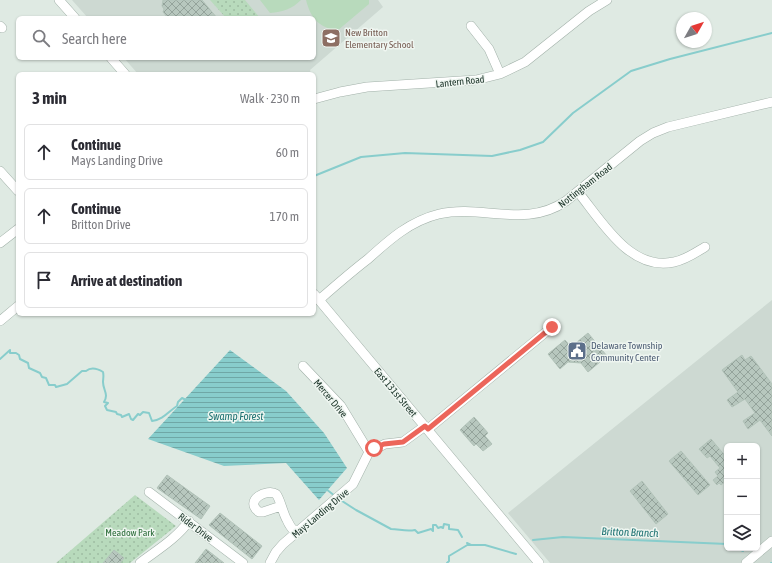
<!DOCTYPE html>
<meta charset="utf-8">
<style>
body{margin:0;font-family:"Asap Condensed",sans-serif;background:#f2f2f3;color:#2b2b33}
.controls{position:absolute;right:12px;bottom:12px;display:grid;overflow:hidden;border-radius:6px;box-shadow:0 1px 3px #0004}
.controls button{width:36px;height:36px;display:grid;place-items:center;padding:0;border:0;border-bottom:1px solid #e1e1e2;background:#fff;color:#2b2b33;font:20px sans-serif}
.compass{position:absolute;left:676px;top:12px;width:36px;height:36px;border-radius:50%;background:#fff;box-shadow:0 1px 3px #0004;rotate:51deg}
.stop{position:absolute;width:12px;height:12px;margin:-9px;border:3px solid #ec655a;border-radius:50%;background:#fff}
.stop.end{background:#ec655a;border-color:#fff;box-shadow:0 1px 4px #0008}
.list{margin:0;padding:0;list-style:none}
h2{display:flex;justify-content:space-between;align-items:center;height:52px;margin:0;padding:0 16px;font-size:17px}
h2 small{font-size:13px;font-weight:400;color:#7c7c81}
.list li{display:grid;grid-template-columns:26px 1fr auto;gap:12px;align-items:center;box-sizing:border-box;height:56px;margin:0 8px 8px;padding:0 8px;border:1px solid #e1e1e2;border-radius:6px}
.list b{display:block;font-size:15px;white-space:nowrap}
.list p{margin:0;font-size:13px;white-space:nowrap;color:#7c7c81}
.list em{font-size:13px;font-style:normal;color:#7c7c81}
.icon{flex:none;width:22px;height:22px;fill:none;stroke:currentColor;stroke-width:2;stroke-linecap:round;stroke-linejoin:round}
.map{position:relative;flex:none;width:772px;height:563px;overflow:hidden}
.search{position:absolute;background:#fff;box-shadow:0 1px 3px #0004;left:16px;top:16px;width:300px;height:44px;display:flex;align-items:center;gap:10px;box-sizing:border-box;padding:0 14px;border-radius:6px;color:#7c7c81;font-size:15px}
.panel{position:absolute;background:#fff;box-shadow:0 1px 3px #0004;left:16px;top:72px;width:300px;height:244px;border-radius:6px}
.map>svg:first-child{display:block}
.built{fill:#cdd9d2;fill-rule:evenodd}
.grass{fill:url(#grass-dots)}
.garden{fill:#b8dabc}
.water{fill:url(#water-rules)}
.lines{fill:none;stroke-linecap:round;stroke-linejoin:round}
.stream{stroke:#88cdcc;stroke-width:2}
.building{fill:url(#building-cross-hatch);stroke:#b2c3b9}
.minor-casing{stroke:#a2b1a9;stroke-width:10}
.minor{stroke:#fff;stroke-width:9}
.route{stroke:#ec655a;stroke-width:5}
.labels{text-anchor:middle;stroke-width:3;stroke-linejoin:round;paint-order:stroke}
.education-label{font-size:10px;fill:#785e54;stroke:#eff6f1;text-anchor:start}
.street-label{font-size:10px;fill:#21392e;stroke:#eff6f1}
.service-label{font-size:10px;fill:#4e5e75;stroke:#eff6f1;text-anchor:start}
.park-label{font-size:10px;fill:#2d6e3b;stroke:#eff6f1}
.water-label{font-size:11px;font-style:italic;fill:#1e7272;stroke:#eff6f1}
</style>
<div class="map">
<svg width="772" height="563" viewBox="0 0 772 563">
<defs>
<pattern id="grass-dots" width="8" height="8" patternUnits="userSpaceOnUse"><rect width="8" height="8" fill="#b8dabc"/><path d="M2 2h.1M6 6h.1" fill="none" stroke="#9ebca2" stroke-width="1.8" stroke-linecap="round"/></pattern>
<pattern id="water-rules" width="6" height="5" patternUnits="userSpaceOnUse"><rect width="6" height="5" fill="#88cdcc"/><path d="M0 2.5h6" fill="none" stroke="#6fa7a6"/></pattern>
<pattern id="building-cross-hatch" width="8" height="8" patternUnits="userSpaceOnUse"><rect width="8" height="8" fill="#b7c7be"/><path d="M0 0l8 8M0 8l8-8" fill="none" stroke="#94a39b"/></pattern>
</defs>
<rect width="100%" height="100%" fill="#dfeae3"/>
<path class="built" d="M72,0H378L383,7L310,70L311,74H138L124,58H314V18H88Z
M772,300V563H550L508,513ZM727,446H757V548H727Z"/>
<path class="grass" d="M210,0H245L260,18H226Z
M135,495L176,526L130,563H56Z"/>
<path class="garden" d="M260,0H301C292,9 283,12 270,13Z
M306,0H369V4L337,31C318,26 311,19 306,0Z"/>
<path class="water" d="M230,350L286,391L324,433L347,468L319,500L286,463L224,466L148,439Z"/>
<g class="lines">
<path class="stream" d="M314,176L361,157L405,153L492,156L520,150L543,142L573,113L631,71L670,59L772,33
M0,359L10,350V353H16L19,355L20,359L28,363L29,368L40,373L42,377L46,378L49,385H55L56,387L67,384L82,371H86C91,367 98,369 103,372C104,376 103,379 103,382C103,390 109,394 104,402L108,403L105,406L107,410L116,412L117,414L121,415L122,417L129,414L131,419L133,420L138,414L140,415L143,412L149,413L152,421C163,420 169,411 177,406L178,402L182,398L186,400
M326,489L335,496
M339,499L356,510L391,529C399,529 406,532 415,530L418,533L431,529L433,531V525H436L438,528L441,527L443,528L444,524L449,525V529L458,530L462,537
M533,540L563,537L727,544
M467,543L471,545H485L516,554
M736,548L743,551
M447,563L449,561V556L469,544
M771,563H772"/>
</g>
<path class="building" d="M163,0H202L217,18H168L163,12L164,9L162,6Z
M588,333L607,356L588,372L581,363L568,362L560,369L548,354L565,340L571,347Z
M742,355L745,360L751,356L772,384V436L760,420L748,429L743,421L755,413L745,399L732,407L727,400L738,392L722,370Z
M474,417L488,433L485,436L492,444L483,451L476,444L474,446L460,430Z
M711,439L727,458V480L721,485L719,483L717,485L713,480L718,476L715,472L720,468L710,456L707,458L699,449Z
M681,451L710,485L698,495L669,461Z
M167,475L210,506L201,519L157,488Z
M642,481L668,514L656,524L630,491Z
M220,513L262,546L252,559L209,525Z
M206,549L224,563H195Z
M114,550L124,558L120,563H103Z"/>
<g class="lines">
<g class="minor-casing">
<path id="minor" d="M59,0L75,18
M0,26L2,28
M471,26L489,49L500,74
M111,58L125,74
M314,99L340,92L367,87L476,80L500,74L525,62L589,11L607,0
M0,171L18,191
M578,192C601,220 630,272 674,262C685,260 695,253 705,247
M0,243L18,229
M314,294L539,563
M319,300C335,286 351,272 368,259C389,240 410,221 439,214C483,204 525,229 566,201L640,141L653,133L668,127L772,102
M0,321L18,306
M303,366L341,406L369,452
M428,429L552,327
M149,492L243,563
M281,506L263,512H259C243,500 268,488 276,494C280,498 283,514 287,520C289,525 292,529 296,533
M140,563C157,550 176,539 189,521
M270,563L276,552L283,544L353,484L369,452L385,444L403,442L425,426
M746,563L772,541"/>
</g>
<use href="#minor" class="minor"/>
</g>
<g class="lines">
<path class="route" d="M374,448L384,444L403,442L425,426L428,429L552,327"/>
</g>
<defs>
<g id="school-square" transform="scale(1)"><rect x="-9" y="-9" width="18" height="18" rx="4" fill="#8d6e63" stroke="#eff6f1"/><path d="M0-5L7-2L0 1L-7-2ZM-4 1L0 2.5L4 1V4Q0 6-4 4Z" fill="#fff"/></g>
<g id="civic-square" transform="scale(1)"><rect x="-9" y="-9" width="18" height="18" rx="4" fill="#5c6f8a" stroke="#eff6f1"/><path d="M-.6-6.5H3V-4.5H.6V-3L4-1V1h2V6H-6V1h2V-1L-.6-3ZM-1.2 2.5V6h2.4V2.5Z" fill="#fff"/></g>
</defs>
<g fill-rule="evenodd">
<use href="#school-square" x="331" y="38"/>
<use href="#civic-square" x="577" y="351"/>
</g>
<g class="labels">
<g class="education-label">
<text x="345" y="36">New Britton<tspan x="345" dy="12">Elementary School</tspan></text>
</g>
<g class="street-label">
<text transform="translate(460 81) rotate(-6)" y="4">Lantern Road</text>
<text transform="translate(585 185) rotate(-38)" y="4">Nottingham Road</text>
<text transform="translate(396 392) rotate(50)" y="4">East 131st Street</text>
<text transform="translate(331 398) rotate(50)" y="4">Mercer Drive</text>
<text transform="translate(320 513) rotate(-40)" y="4">Mays Landing Drive</text>
<text transform="translate(196 527) rotate(37)" y="4">Rider Drive</text>
</g>
<g class="service-label">
<text x="591" y="349">Delaware Township<tspan x="591" dy="12">Community Center</tspan></text>
</g>
<g class="park-label">
<text x="130" y="536">Meadow Park</text>
</g>
<g class="water-label">
<text x="236" y="420">Swamp Forest</text>
<text transform="translate(630 532) rotate(2)" y="4">Britton Branch</text>
</g>
</g>
</svg>
<div class="controls">
<button>+</button>
<button>−</button>
<button><svg class="icon" aria-label="layers" viewBox="0 0 24 24"><path d="M12 4l9 5-9 5-9-5zM3 14l9 5 9-5"/></svg></button>
</div>
<svg class="compass" viewBox="-18 -18 36 36"><path d="M0-13l5 13h-10z" fill="#e53935"/><path d="M0 13l5-13h-10z" fill="#7c7c81"/></svg>
<div class="stop" style="left:374px;top:448px"></div>
<div class="stop end" style="left:552px;top:327px"></div>
<div class="search"><svg class="icon" aria-label="search" viewBox="0 0 24 24"><circle cx="10" cy="10" r="6"/><path d="M15 15l6 6"/></svg>Search here</div>
<section class="panel">
<h2>3 min<small>Walk · 230 m</small></h2>
<ul class="list">
<li><svg class="icon" aria-label="ahead" viewBox="0 0 24 24"><path d="M12 20V5M6 11l6-6 6 6"/></svg><div><b>Continue</b><p>Mays Landing Drive</p></div><em>60 m</em></li>
<li><svg class="icon" aria-label="ahead" viewBox="0 0 24 24"><path d="M12 20V5M6 11l6-6 6 6"/></svg><div><b>Continue</b><p>Britton Drive</p></div><em>170 m</em></li>
<li><svg class="icon" aria-label="arrive" viewBox="0 0 24 24"><path d="M6 21V4h12l-3 4 3 4H6"/></svg><div><b>Arrive at destination</b></div></li>
</ul>
</section>
</div>
